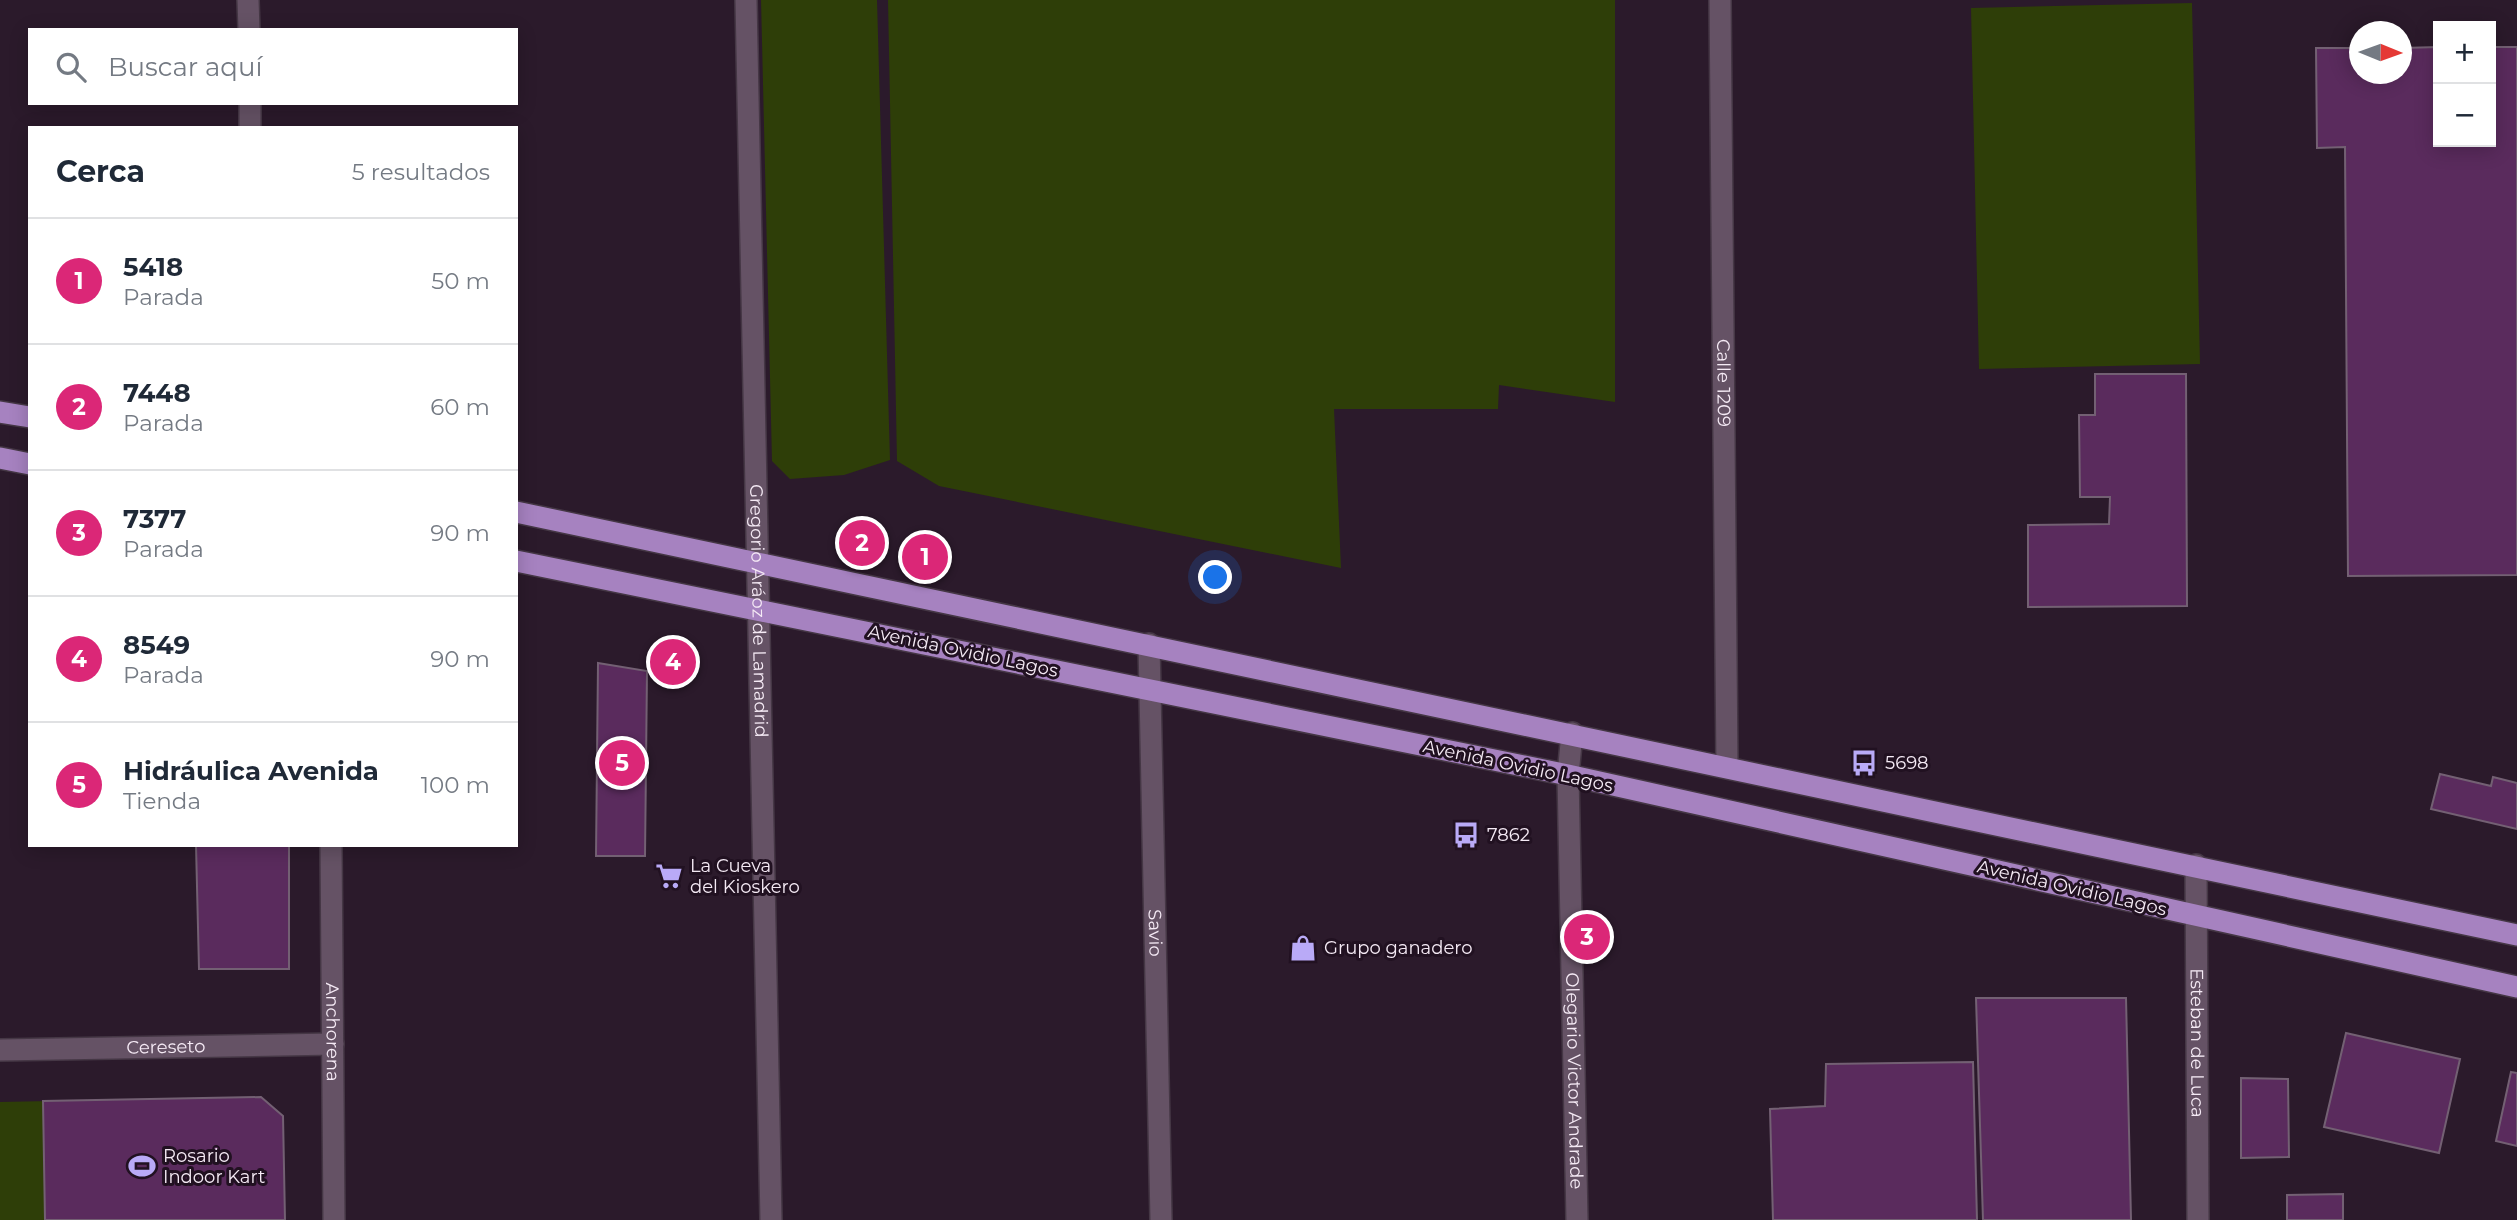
<!DOCTYPE html>
<html lang="es">
<meta charset="utf-8">
<style>
body{margin:0;font-family:Montserrat,sans-serif;background:#f2f2f3;color:#1f2937}
.controls{position:absolute;right:21px;top:21px;display:grid;overflow:hidden;border-radius:0px;box-shadow:0 4px 18px #0003}
.controls button{width:63px;height:63px;display:grid;place-items:center;padding:0;border:0;border-bottom:2px solid #e0e1e3;background:#fff;color:#1f2937;font:35px sans-serif}
.compass{position:absolute;left:2349px;top:21px;width:63px;height:63px;border-radius:50%;background:#fff;box-shadow:0 4px 18px #0003;rotate:91deg}
.you{position:absolute;left:1216px;top:578px;width:24px;height:24px;margin:-18px;border:5px solid #fff;border-radius:50%;background:#1a73e8;box-shadow:0 0 0 10px #1a73e833}
.badge{display:grid;place-items:center;width:46px;height:46px;border-radius:50%;background:#db2777;color:#fff;font-size:23px;font-weight:700}
.pin{position:absolute;translate:-50% -50%;border:4px solid #fff;box-shadow:0 2px 7px #0006}
.list{margin:0;padding:0;list-style:none}
h2{display:flex;justify-content:space-between;align-items:center;height:91px;margin:0;padding:0 28px;font-size:30px}
h2 small{font-size:23px;font-weight:400;color:#747a83}
.list li{display:grid;grid-template-columns:46px 1fr auto;gap:21px;align-items:center;box-sizing:border-box;height:126px;padding:0 28px;border-top:2px solid #e0e1e3}
.list b{display:block;font-size:26px;white-space:nowrap}
.list p{margin:0;font-size:23px;white-space:nowrap;color:#747a83}
.list em{font-size:23px;font-style:normal;color:#747a83}
.icon{flex:none;width:38px;height:38px;fill:none;stroke:currentColor;stroke-width:2;stroke-linecap:round;stroke-linejoin:round}
.map{position:relative;flex:none;width:2517px;height:1220px;overflow:hidden}
.search{position:absolute;background:#fff;box-shadow:0 4px 18px #0003;left:28px;top:28px;width:490px;height:77px;display:flex;align-items:center;gap:18px;box-sizing:border-box;padding:0 24px;border-radius:0px;color:#747a83;font-size:26px}
.panel{position:absolute;background:#fff;box-shadow:0 4px 18px #0003;left:28px;top:126px;width:490px;height:721px;border-radius:0px}
.map>svg:first-child{display:block}
.green{fill:#2e3e08}
.building{fill:#5a2b5d;stroke:#736073;stroke-width:2}
.lines{fill:none;stroke-linecap:round;stroke-linejoin:round}
.minor-casing{stroke:#453745;stroke-width:24}
.major-casing{stroke:#453745;stroke-width:24}
.minor{stroke:#655265;stroke-width:21}
.major{stroke:#a682c0;stroke-width:21}
.labels{text-anchor:middle;stroke-width:6;stroke-linejoin:round;paint-order:stroke}
.street-label{font-size:18px;fill:#f5eaf5;stroke:#211121}
.poi-label{font-size:18px;fill:#f5eaf5;stroke:#211121;text-anchor:start}
</style>
<div class="map">
<svg width="2517" height="1220" viewBox="0 0 2517 1220">
<rect width="100%" height="100%" fill="#2b1a2b"/>
<path class="green" d="M761,0H877L890,460L844,475L790,479L772,461Z
M888,0H1615V402L1499,385L1498,409H1334L1341,568L939,486L897,461Z
M2192,3L2200,364L1979,369L1971,8Z
M261,1097L283,1116L285,1220H0V1102Z"/>
<path class="building" d="M2438,47V142H2491V47H2517V575L2348,576L2345,147L2317,148L2316,48H2360V74H2402V48Z
M2095,374H2186L2187,606L2028,607V525L2109,524L2110,497H2080L2079,415H2095Z
M598,663L647,671L645,856H596Z
M2440,774L2491,786L2493,777L2517,783V829L2431,809Z
M196,845H289V969H199Z
M1976,998H2126L2131,1220H1983Z
M2346,1033L2460,1059L2439,1153L2324,1127Z
M1973,1062L1977,1220H1773L1770,1109L1825,1106L1826,1064Z
M2511,1072L2517,1073V1146L2496,1141Z
M2241,1078L2288,1079L2289,1157L2241,1158Z
M261,1097L283,1116L285,1220H45L43,1101Z
M2343,1194V1220H2287V1195Z"/>
<g class="lines">
<g class="minor-casing">
<g id="minor">
<path d="M248,0L249,30"/>
<path id="s1" d="M746,0L771,1220"/>
<path id="s2" d="M1720,0L1727,766"/>
<path d="M250,103V128"/>
<path id="s3" d="M1149,644L1161,1220"/>
<path id="s4" d="M1572,733L1568,775L1577,1220"/>
<path id="s5" d="M331,845L334,1220"/>
<path id="s6" d="M2196,865L2198,1220"/>
<path id="s7" d="M0,1050L333,1044"/>
</g>
</g>
<g class="major-casing">
<path id="major" d="M0,412L30,417
M0,458L30,464
M516,512L2517,935
M516,561L1568,775L2517,987"/>
</g>
<use href="#minor" class="minor"/>
<use href="#major" class="major"/>
</g>
<defs>
<g id="bus-bare" transform="scale(2.1)"><path d="M-5-6H5V4H4V6H2V4H-2V6H-4V4H-5ZM-3.5-4V0h7V-4ZM-3.5 1.2v1.5H-2V1.2ZM2 1.2v1.5H3.5V1.2Z" fill="#b9aaf7" stroke="#211121" stroke-width="2.5" paint-order="stroke"/></g>
<g id="supermarket-bare" transform="scale(2.1)"><path d="M-6-5.5h2.5l.6 2H6L4.5 2H-2.5L-4.4-4H-6ZM-1.5 3.2a1.3 1.3 0 1 0 .1 0ZM3 3.2a1.3 1.3 0 1 0 .1 0Z" fill="#b9aaf7" stroke="#211121" stroke-width="2.5" paint-order="stroke"/></g>
<g id="shop-bare" transform="scale(2.1)"><path d="M-5-2.5h2.3a2.7 3.5 0 0 1 5.4 0H5L5.5 6h-11ZM-1.5-2.5h3a1.5 2.3 0 0 0-3 0Z" fill="#b9aaf7" stroke="#211121" stroke-width="2.5" paint-order="stroke"/></g>
<g id="stadium-bare" transform="scale(2.1)"><path d="M0-5a6.5 5 0 1 0 0 10a6.5 5 0 1 0 0-10ZM-3.5-1.8h7v3.6h-7Z" fill="#b9aaf7" stroke="#211121" stroke-width="2.5" paint-order="stroke"/></g>
</defs>
<g fill-rule="evenodd">
<use href="#bus-bare" x="1864" y="763"/>
<use href="#bus-bare" x="1466" y="835"/>
<use href="#supermarket-bare" x="669" y="876"/>
<use href="#shop-bare" x="1303" y="948"/>
<use href="#stadium-bare" x="142" y="1166"/>
</g>
<g class="labels">
<g class="street-label">
<text dy="6" stroke="none"><textPath href="#s2" startOffset="383">Calle 1209</textPath></text>
<text dy="6" stroke="none"><textPath href="#s1" startOffset="611">Gregorio Aráoz de Lamadrid</textPath></text>
<text transform="translate(963 651) rotate(12)" y="6">Avenida Ovidio Lagos</text>
<text transform="translate(1518 766) rotate(12)" y="6">Avenida Ovidio Lagos</text>
<text transform="translate(2072 888) rotate(13)" y="6">Avenida Ovidio Lagos</text>
<text dy="6" stroke="none"><textPath href="#s3" startOffset="289">Savio</textPath></text>
<text dy="6" stroke="none"><textPath href="#s5" startOffset="187">Anchorena</textPath></text>
<text dy="6" stroke="none"><textPath href="#s6" startOffset="178">Esteban de Luca</textPath></text>
<text dy="6" stroke="none"><textPath href="#s7" startOffset="166">Cereseto</textPath></text>
<text dy="6" stroke="none"><textPath href="#s4" startOffset="348">Olegario Victor Andrade</textPath></text>
</g>
<g class="poi-label">
<text x="1885" y="769">5698</text>
<text x="1487" y="841">7862</text>
<text x="690" y="872">La Cueva<tspan x="690" dy="21">del Kioskero</tspan></text>
<text x="1324" y="954">Grupo ganadero</text>
<text x="163" y="1162">Rosario<tspan x="163" dy="21">Indoor Kart</tspan></text>
</g>
</g>
</svg>
<div class="controls">
<button>+</button>
<button>−</button>
</div>
<svg class="compass" viewBox="-18 -18 36 36"><path d="M0-13l5 13h-10z" fill="#e53935"/><path d="M0 13l5-13h-10z" fill="#747a83"/></svg>
<div class="you"></div>
<div class="pin badge" style="left:925px;top:557px">1</div>
<div class="pin badge" style="left:862px;top:543px">2</div>
<div class="pin badge" style="left:1587px;top:937px">3</div>
<div class="pin badge" style="left:673px;top:662px">4</div>
<div class="pin badge" style="left:622px;top:763px">5</div>
<div class="search"><svg class="icon" aria-label="search" viewBox="0 0 24 24"><circle cx="10" cy="10" r="6"/><path d="M15 15l6 6"/></svg>Buscar aquí</div>
<section class="panel">
<h2>Cerca<small>5 resultados</small></h2>
<ul class="list">
<li><span class="badge">1</span><div><b>5418</b><p>Parada</p></div><em>50 m</em></li>
<li><span class="badge">2</span><div><b>7448</b><p>Parada</p></div><em>60 m</em></li>
<li><span class="badge">3</span><div><b>7377</b><p>Parada</p></div><em>90 m</em></li>
<li><span class="badge">4</span><div><b>8549</b><p>Parada</p></div><em>90 m</em></li>
<li><span class="badge">5</span><div><b>Hidráulica Avenida</b><p>Tienda</p></div><em>100 m</em></li>
</ul>
</section>
</div>
